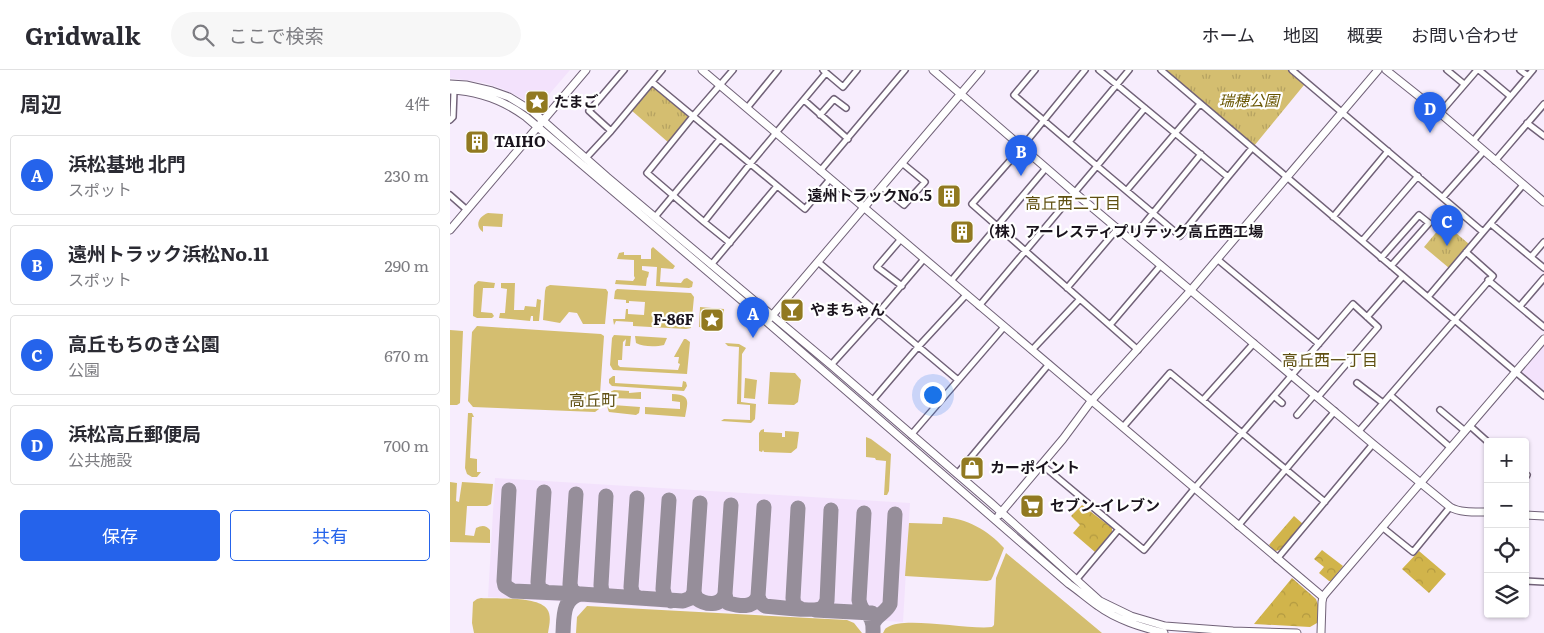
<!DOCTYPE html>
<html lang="ja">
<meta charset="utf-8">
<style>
body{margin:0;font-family:Literata,"Noto Sans JP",serif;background:#f7f7f7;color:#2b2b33}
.controls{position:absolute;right:15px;bottom:15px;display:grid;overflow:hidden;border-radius:5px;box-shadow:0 1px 4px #0004}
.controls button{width:45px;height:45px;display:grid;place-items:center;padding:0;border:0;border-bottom:1px solid #e1e1e2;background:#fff;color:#2b2b33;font:25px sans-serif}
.you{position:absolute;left:482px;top:324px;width:18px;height:18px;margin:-12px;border:4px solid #fff;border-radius:50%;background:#1a73e8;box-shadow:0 0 0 8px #1a73e833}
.badge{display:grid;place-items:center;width:32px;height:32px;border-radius:50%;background:#2563eb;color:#fff;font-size:16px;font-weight:700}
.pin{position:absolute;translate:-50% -41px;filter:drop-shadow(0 1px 2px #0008)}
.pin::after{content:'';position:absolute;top:26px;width:18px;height:15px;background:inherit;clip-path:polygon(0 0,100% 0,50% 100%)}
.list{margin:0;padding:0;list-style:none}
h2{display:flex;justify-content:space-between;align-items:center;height:65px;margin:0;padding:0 20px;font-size:21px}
h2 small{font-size:16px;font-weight:400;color:#7c7c81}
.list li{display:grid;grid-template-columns:32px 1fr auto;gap:15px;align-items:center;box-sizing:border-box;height:80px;margin:0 10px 10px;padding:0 10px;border:1px solid #e1e1e2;border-radius:5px}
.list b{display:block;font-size:19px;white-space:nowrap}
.list p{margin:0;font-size:16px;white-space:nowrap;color:#7c7c81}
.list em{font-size:16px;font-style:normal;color:#7c7c81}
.actions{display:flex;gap:10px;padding:15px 20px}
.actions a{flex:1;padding:11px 0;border:1px solid #2563eb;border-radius:5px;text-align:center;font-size:18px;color:#2563eb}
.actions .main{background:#2563eb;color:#fff}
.icon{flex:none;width:28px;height:28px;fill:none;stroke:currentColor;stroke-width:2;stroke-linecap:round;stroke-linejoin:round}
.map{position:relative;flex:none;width:1094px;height:563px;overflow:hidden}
header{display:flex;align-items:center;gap:30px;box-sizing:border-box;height:70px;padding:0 25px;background:#fff;border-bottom:1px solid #e1e1e2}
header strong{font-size:24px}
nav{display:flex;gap:28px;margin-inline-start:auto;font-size:18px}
.search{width:350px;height:45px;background:#f7f7f7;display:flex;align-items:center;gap:12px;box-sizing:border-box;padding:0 18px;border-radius:28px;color:#7c7c81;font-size:19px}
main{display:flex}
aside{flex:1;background:#fff}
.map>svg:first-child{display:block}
.built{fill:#f3e2fc}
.grass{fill:#d4be70}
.forest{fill:url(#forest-crowns)}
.park{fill:url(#park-tufts)}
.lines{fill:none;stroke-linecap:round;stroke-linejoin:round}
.taxiway{stroke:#968e9a;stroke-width:15}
.street-casing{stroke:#716278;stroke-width:8}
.secondary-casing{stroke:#716278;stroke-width:9}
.street{stroke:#fff;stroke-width:5}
.secondary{stroke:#fff;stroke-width:7}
.labels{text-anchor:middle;stroke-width:4.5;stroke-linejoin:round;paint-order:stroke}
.park-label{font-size:15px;font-style:italic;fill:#685500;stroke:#fff}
.poi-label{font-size:15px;font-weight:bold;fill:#1a141d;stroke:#fff;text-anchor:start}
.neighbourhood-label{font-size:16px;fill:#605012;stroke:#fff}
</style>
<header>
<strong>Gridwalk</strong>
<div class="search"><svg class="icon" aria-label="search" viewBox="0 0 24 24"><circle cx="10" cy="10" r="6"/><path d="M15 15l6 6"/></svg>ここで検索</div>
<nav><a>ホーム</a><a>地図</a><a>概要</a><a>お問い合わせ</a></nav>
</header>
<main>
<aside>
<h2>周辺<small>4件</small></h2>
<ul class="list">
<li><span class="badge">A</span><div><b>浜松基地 北門</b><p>スポット</p></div><em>230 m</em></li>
<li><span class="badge">B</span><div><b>遠州トラック浜松No.11</b><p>スポット</p></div><em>290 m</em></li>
<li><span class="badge">C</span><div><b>高丘もちのき公園</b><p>公園</p></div><em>670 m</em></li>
<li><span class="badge">D</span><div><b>浜松高丘郵便局</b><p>公共施設</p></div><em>700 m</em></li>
</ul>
<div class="actions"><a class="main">保存</a><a>共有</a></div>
</aside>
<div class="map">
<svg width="1094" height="563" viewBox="0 0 1094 563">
<defs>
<pattern id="forest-crowns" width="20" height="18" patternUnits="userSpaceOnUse" patternTransform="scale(1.25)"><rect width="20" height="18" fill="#d1b44b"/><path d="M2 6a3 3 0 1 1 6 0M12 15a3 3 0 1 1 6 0" fill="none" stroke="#b39a41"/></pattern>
<pattern id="park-tufts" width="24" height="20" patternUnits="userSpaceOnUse" patternTransform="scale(1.25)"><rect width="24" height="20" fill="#d4be70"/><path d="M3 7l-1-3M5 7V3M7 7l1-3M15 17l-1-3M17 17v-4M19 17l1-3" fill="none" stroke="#b5a261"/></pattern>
</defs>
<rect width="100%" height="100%" fill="#f7edfd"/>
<path class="built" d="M0,0H120L96,28L75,30L53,19L35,13L0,8Z
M1094,276V323L1071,303Z
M45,408L460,433L453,552L38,527Z"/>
<path class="grass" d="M38,143L53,144L52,157L33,156V162C24,156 29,146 38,143Z
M203,177L225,196L223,199L211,198L210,212L231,213L234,209L237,208L243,212L242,217L239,218L206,216L207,197L192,196V200L199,202L198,207L197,208L196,216L165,214L166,210L183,211L185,208L184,206V190L167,189L169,183L174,182V185H191V189H201V179Z
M28,211L45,213L44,218H33L31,242L42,243L44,246L42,248H27L23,246L24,215Z
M51,213H65L64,240H74L75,236L86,237L87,229L91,230L89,251H83V246H81L80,251L49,248L50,243H55L57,219L51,218Z
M100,215L156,219L158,222L155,254H133L127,243L119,242L110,253L93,250L95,221L96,217Z
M167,219L241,223L244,227L241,258L236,259L183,256V252L166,251L164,255L163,249H175L176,239H178V244L194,245L195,232L179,231V233H176V230L164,229L165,221Z
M250,237L274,239L273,259L249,257Z
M27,256L151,264L154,266L149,339L145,342L23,337L18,331L22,262Z
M0,260L13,261L10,333L7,335H0Z
M164,265L181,266L180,276H175L176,269L173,272L172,290H168V295L170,297L228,300L230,294L228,293L229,287H224L225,285L234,269H236L240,272L237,304L163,300L160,295L162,268Z
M185,266L217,268L214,275C206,277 193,277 186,273Z
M275,273L289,274L296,278L292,284L291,332L306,334L305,349L301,353L271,351L274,349L300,350V335L287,334L289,277L278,276Z
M320,302L345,303L351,310L348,332L344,335L318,334Z
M163,306H165V313L232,317L233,311L236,312L237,316L234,321L162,316L159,313V309Z
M295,308L307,310L305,329L294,328Z
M164,320L179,321V323L191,322V329L161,328L160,332H163V335L190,337L189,343L186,345L159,342C156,337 158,328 160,322Z
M222,324C241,325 238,331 235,347L195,344V337L230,339V332L222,331Z
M18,343H22L24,347H22L20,388L27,389V402H31L27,407H22L17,404L15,398Z
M314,359V362L332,363V367H335V361L349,362L347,378L341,383L314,382L313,380L312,382L309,381V363L311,360Z
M416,367L421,369L441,384L439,421L437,425H434L436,391L426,390L425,388L416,387Z
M0,412L7,413L6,431L9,432L12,412L43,414L41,434L37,436H17L15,465L24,466L26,458C32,455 36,455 40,460V473L0,472Z
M493,447C516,448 538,460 554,478L543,506L541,510L537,511L455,506L459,453L492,454Z
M556,483L652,563H433C435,560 434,559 438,557C454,546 519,560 542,557L544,555L546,508Z
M31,528C46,529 88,526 97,539C102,546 99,556 98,563H24L22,553L23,532L27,529Z
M137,536L397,550L404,553L412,563H126L127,547Z"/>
<path class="forest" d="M632,435L662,458V463L645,482L623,463L630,455L621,446Z
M844,446L853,454L830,480L825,481L819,475Z
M872,480L893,496L881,511H879L869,503L874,497L864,489Z
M969,481L996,504L979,523L952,499Z
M842,508L866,529L868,535L867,553L860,557L804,554Z"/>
<path class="park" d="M714,0H840L854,12V15L804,76Z
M203,14L240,45L219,73L181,40Z
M994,153L1019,174L999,198L974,177Z"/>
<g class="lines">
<path class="taxiway" d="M59,420L54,511L55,516L63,521L131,524
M94,422L88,512L89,519L96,522
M126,424L120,514L122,521L128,524
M156,426L151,515L152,523L158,526
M187,428L181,517L183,525L189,528
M219,430L213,519L215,527L221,531
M348,438L343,528L344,535L351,539
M414,443L409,530C412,548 424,539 423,563
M244,522L250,433
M275,524L281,435
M308,526L314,437
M365,540L422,543
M423,554C426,545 436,543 440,534L445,444
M113,563C114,548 112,528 131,524L233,531L241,528L244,522L246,528C255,535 271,537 275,524L276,529L278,533C289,536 304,539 308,526L310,532L315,536C324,537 366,542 372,538C375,536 375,534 377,531L381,440"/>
<g class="street-casing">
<path id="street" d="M283,0L244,45L197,103L254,152L300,94L376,3
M373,0L393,17L407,0
M585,0L564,25L647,96L695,38
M635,0L572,77L522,134L688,280
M711,0L1094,326
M842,0L1033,162
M997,0L1014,14
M1029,0L1060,26
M1070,0L1078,6
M202,12L355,139L380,109
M354,30L398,69
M297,38L328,0
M990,43L1027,0
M370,45L384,29L396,38
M0,50L3,47L4,21
M1077,53L1094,66
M161,61L139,41L174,0
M1023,71L1083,0
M619,72L679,0
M136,88L161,61L212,0
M1045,91L1094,34
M370,101L455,0
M778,107L802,78
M432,117L454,135L475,112L452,93
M677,120L750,34
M0,125L17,140
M993,127L1034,81
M205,147L270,69
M883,147L938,81
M254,152L280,173
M1041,154L1094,198
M451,169L427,197L452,216
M681,170L751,84
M912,171L968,106
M1081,187L1094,172
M931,188L969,145L979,153L941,196
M767,189L869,274
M368,192L508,310
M261,195L327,116
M1038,210L1094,257
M501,211L596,98
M617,218L668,158
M978,227L1073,115
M529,236L647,96L730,166L778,107L649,0
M1070,236L1094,208
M917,247L953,206
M660,255L711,195
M582,280L630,229
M381,295L428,243L474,189
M907,313L933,333
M940,325L1001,378
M824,326L832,333
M753,330L804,273
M422,331L468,277L516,225
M990,340L1015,361
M847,345L865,324
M1020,356L1038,372
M673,357L720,303L875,432
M909,361L1043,206L1016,182
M461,365L554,257
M591,394L694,480L744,419L903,234L928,257L868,327
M507,404L599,294
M1075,404L1077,405L1075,408
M788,456L885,341
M932,457L963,482L1000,437
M827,489L923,374
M627,509L669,459
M1075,511L1094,512"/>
</g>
<g class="secondary-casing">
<path id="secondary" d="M252,0L873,527
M483,0L625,123L923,374L1000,437C1010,443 1026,442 1038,442
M936,0L990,43L1094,132
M0,14L16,15L42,21L59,27L82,41L157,107L381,295L541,433L650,531L681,546L715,556L783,561L847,563
M0,20C28,21 53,30 76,47L317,252L619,514C629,521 638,529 648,536C667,550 691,557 714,563
M0,160L136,0
M320,248L531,0
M549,445L613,369L642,330L741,220L928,0
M1075,445L1094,446
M871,563L872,532L873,527L876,523L1094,269"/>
</g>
<use href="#street" class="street"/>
<use href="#secondary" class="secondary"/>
</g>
<defs>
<g id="sight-square" transform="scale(1.25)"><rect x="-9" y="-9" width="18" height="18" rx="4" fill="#917920" stroke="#fff"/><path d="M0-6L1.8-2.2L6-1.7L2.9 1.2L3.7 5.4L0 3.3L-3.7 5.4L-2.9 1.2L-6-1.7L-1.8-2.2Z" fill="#fff"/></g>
<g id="building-square" transform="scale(1.25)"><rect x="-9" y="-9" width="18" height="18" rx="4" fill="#917920" stroke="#fff"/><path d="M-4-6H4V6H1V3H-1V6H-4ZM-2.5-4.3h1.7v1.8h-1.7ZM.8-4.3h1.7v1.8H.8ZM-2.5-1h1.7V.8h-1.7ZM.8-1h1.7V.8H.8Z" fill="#fff"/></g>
<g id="bar-square" transform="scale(1.25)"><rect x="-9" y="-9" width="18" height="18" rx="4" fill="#917920" stroke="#fff"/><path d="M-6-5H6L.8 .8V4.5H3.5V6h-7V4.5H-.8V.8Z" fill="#fff"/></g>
<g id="shop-square" transform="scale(1.25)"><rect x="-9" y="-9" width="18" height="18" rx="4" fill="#917920" stroke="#fff"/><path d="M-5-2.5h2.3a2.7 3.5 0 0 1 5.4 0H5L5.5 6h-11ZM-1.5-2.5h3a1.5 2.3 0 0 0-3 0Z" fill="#fff"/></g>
<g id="supermarket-square" transform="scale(1.25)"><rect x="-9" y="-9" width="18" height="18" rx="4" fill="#917920" stroke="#fff"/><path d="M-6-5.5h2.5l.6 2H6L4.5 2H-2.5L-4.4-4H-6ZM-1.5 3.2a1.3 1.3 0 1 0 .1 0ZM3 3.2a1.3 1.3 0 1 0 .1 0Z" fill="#fff"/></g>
</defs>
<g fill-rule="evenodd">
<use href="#sight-square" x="87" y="32"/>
<use href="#building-square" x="27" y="72"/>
<use href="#building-square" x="499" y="126"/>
<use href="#building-square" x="512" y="162"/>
<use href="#bar-square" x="342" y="240"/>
<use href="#sight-square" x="262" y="250"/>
<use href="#shop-square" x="522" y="398"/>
<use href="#supermarket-square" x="582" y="436"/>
</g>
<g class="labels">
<g class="park-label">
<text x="799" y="36">瑞穂公園</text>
</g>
<g class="poi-label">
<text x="104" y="37">たまご</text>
<text x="44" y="77">TAIHO</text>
<text x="482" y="131" text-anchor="end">遠州トラックNo.5</text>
<text x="530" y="167">（株）アーレスティプリテック高丘西工場</text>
<text x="360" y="245">やまちゃん</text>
<text x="244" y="255" text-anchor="end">F-86F</text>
<text x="540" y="403">カーポイント</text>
<text x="600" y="441">セブン-イレブン</text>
</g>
<g class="neighbourhood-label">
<text x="623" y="139">高丘西二丁目</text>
<text x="880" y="296">高丘西一丁目</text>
<text x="143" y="336">高丘町</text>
</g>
</g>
</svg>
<div class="controls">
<button>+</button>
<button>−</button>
<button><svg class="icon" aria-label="locate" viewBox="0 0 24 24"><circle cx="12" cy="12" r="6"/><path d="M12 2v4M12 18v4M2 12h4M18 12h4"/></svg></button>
<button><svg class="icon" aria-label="layers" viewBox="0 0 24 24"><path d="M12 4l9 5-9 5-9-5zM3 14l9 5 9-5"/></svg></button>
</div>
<div class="you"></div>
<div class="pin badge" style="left:303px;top:268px">A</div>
<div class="pin badge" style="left:571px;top:106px">B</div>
<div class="pin badge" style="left:997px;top:176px">C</div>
<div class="pin badge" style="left:980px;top:63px">D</div>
</div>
</main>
